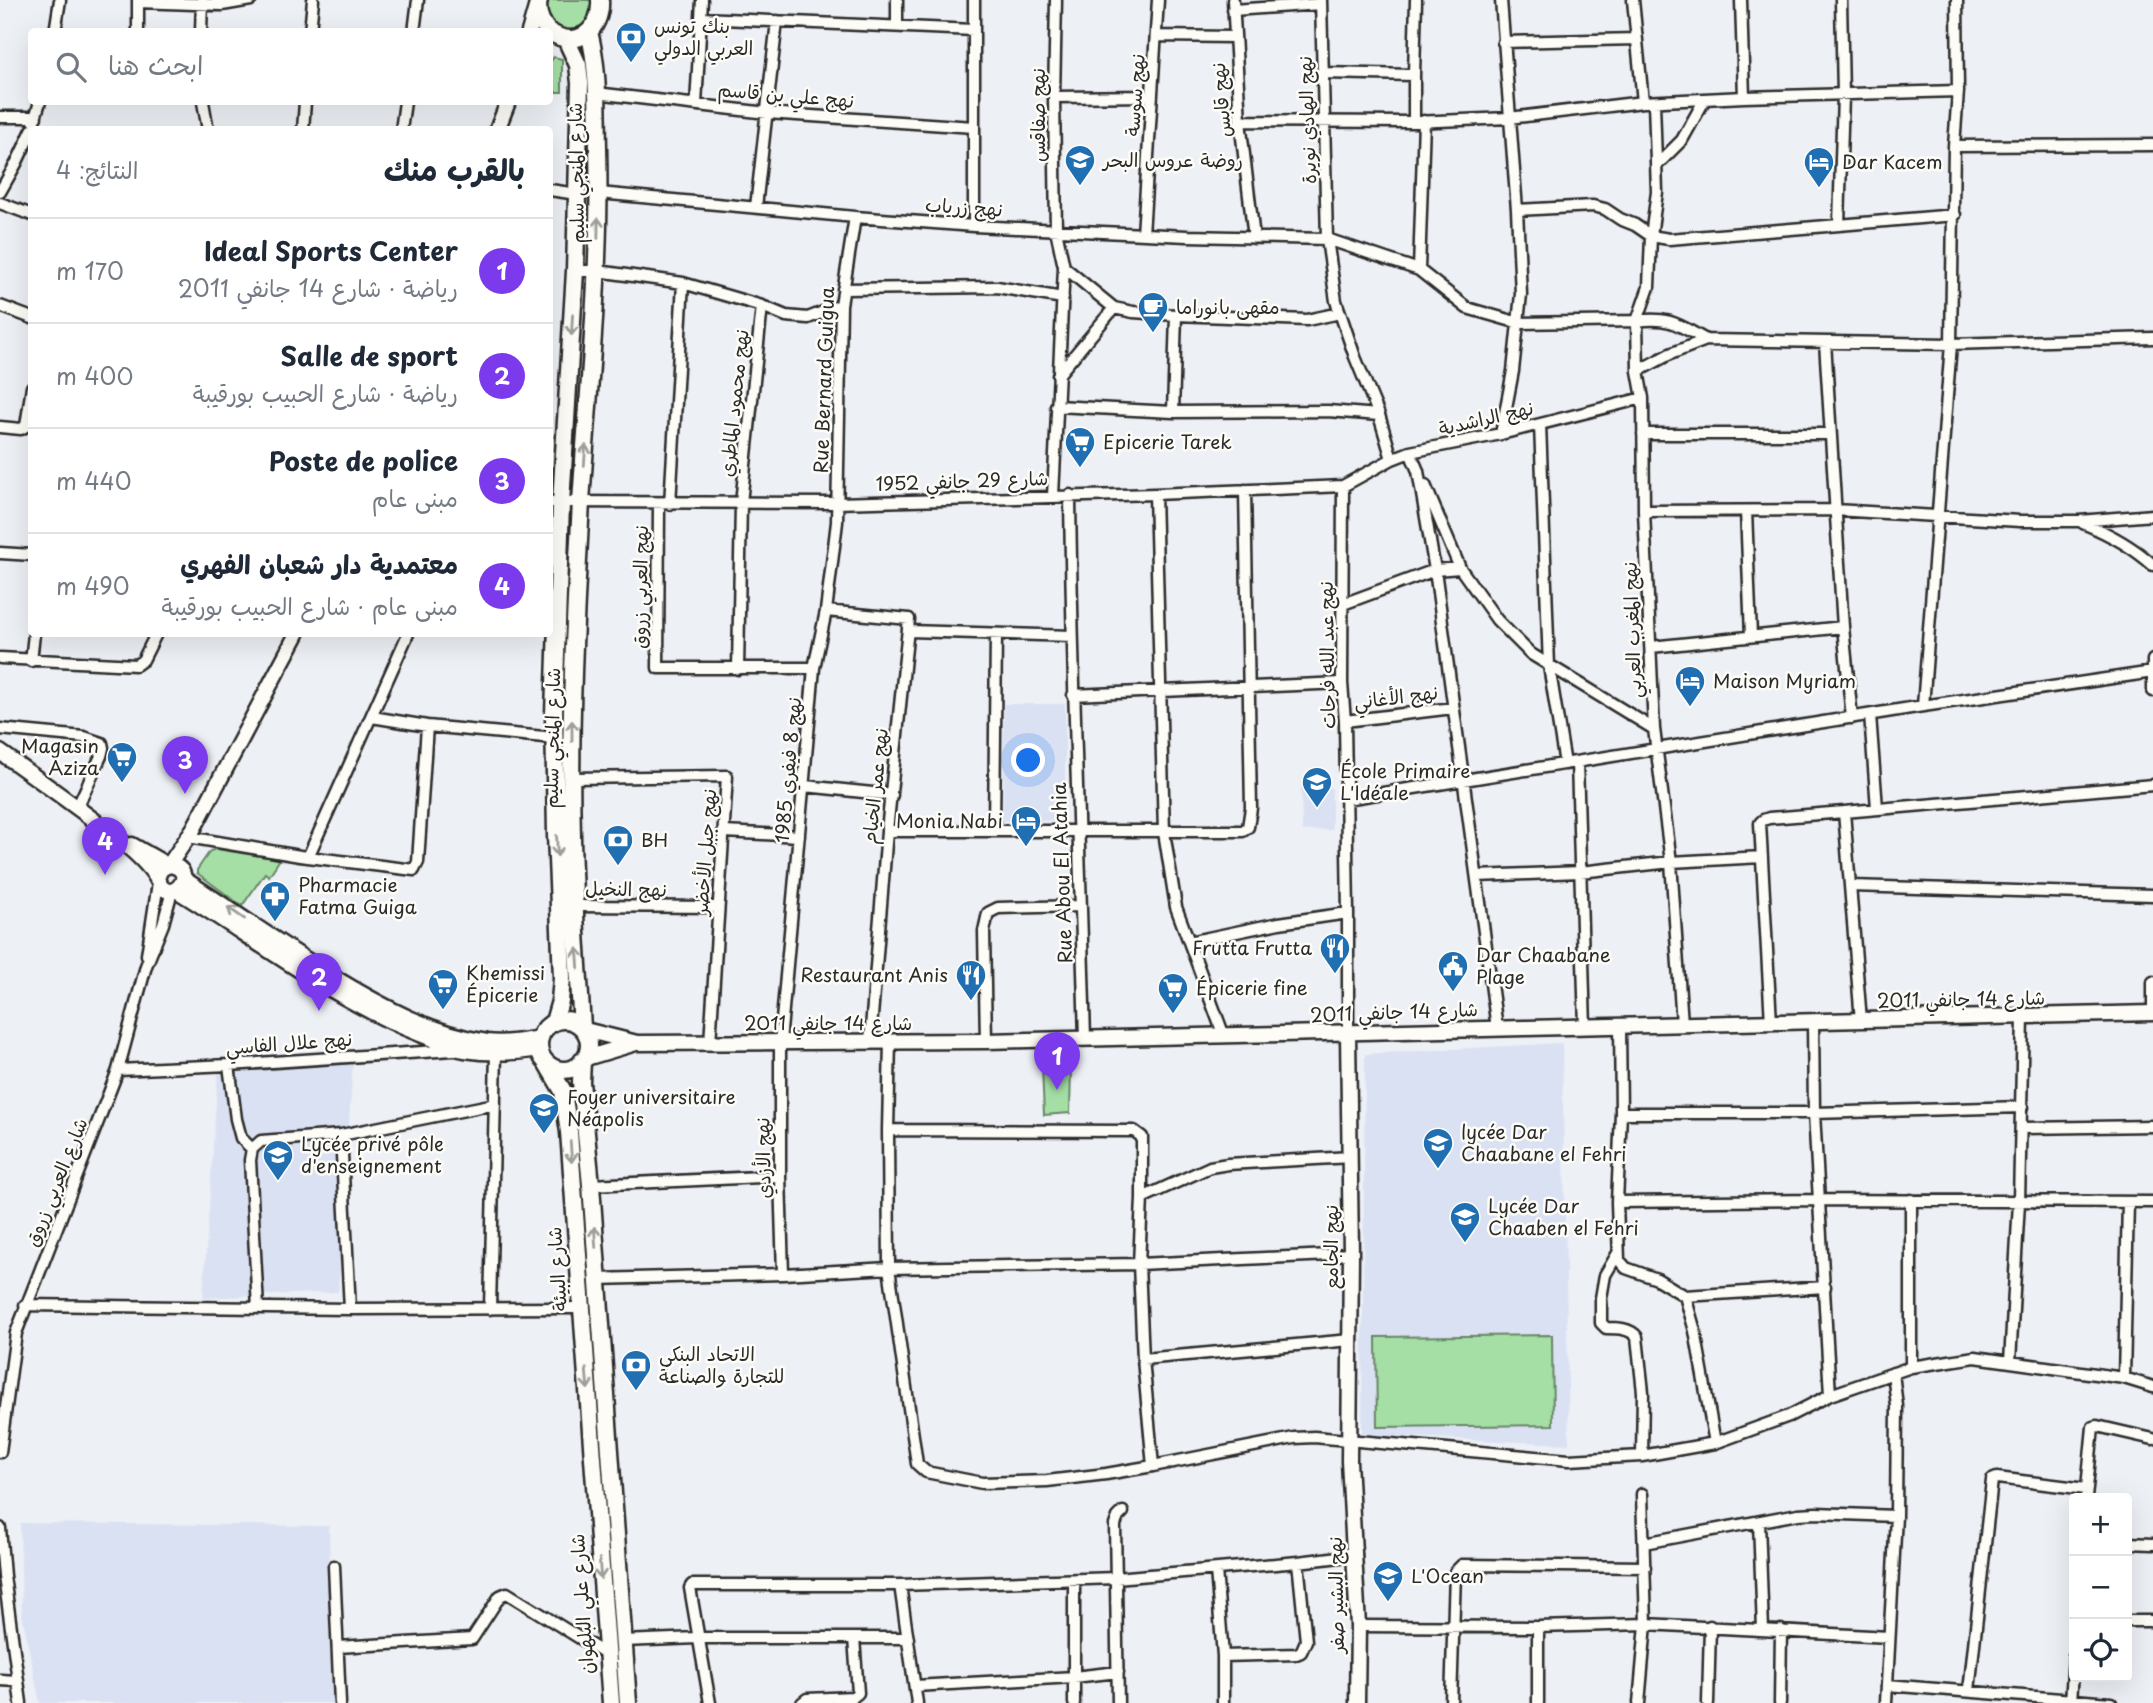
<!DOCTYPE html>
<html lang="ar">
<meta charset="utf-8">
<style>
body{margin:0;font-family:"Playpen Sans","Playpen Sans Arabic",sans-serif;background:#f2f2f3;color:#1f2937;direction:rtl}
.controls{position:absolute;right:21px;bottom:21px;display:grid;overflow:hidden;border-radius:7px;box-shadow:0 7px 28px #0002}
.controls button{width:63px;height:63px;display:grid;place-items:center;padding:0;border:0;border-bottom:2px solid #e0e1e3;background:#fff;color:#1f2937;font:35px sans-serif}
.you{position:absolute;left:1029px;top:761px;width:24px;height:24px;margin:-18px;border:5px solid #fff;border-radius:50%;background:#1a73e8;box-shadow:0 0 0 10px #1a73e833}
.badge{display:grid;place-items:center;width:46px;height:46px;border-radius:50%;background:#7c3aed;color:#fff;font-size:23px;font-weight:700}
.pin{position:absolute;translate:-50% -58px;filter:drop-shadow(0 2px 4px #0008)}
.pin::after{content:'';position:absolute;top:37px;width:24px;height:21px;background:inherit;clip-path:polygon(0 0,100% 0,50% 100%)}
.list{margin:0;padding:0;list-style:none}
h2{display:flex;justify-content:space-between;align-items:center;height:91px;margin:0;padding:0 28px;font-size:30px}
h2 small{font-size:23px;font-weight:400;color:#747a83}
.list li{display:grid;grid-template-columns:46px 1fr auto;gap:21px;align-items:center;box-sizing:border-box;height:105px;padding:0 28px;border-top:2px solid #e0e1e3}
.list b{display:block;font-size:26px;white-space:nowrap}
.list p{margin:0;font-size:23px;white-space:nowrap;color:#747a83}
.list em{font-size:23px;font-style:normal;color:#747a83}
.icon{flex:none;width:38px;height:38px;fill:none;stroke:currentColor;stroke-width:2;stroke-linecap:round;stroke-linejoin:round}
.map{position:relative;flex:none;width:2153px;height:1703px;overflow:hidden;direction:ltr}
.search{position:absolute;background:#fff;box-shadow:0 7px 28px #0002;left:28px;top:28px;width:525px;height:77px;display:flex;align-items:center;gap:18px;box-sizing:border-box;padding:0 24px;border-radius:7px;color:#747a83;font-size:26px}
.panel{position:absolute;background:#fff;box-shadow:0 7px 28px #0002;left:28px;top:126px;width:525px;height:511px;border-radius:7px;direction:rtl}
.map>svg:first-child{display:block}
.built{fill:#dae1f3}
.green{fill:#a5dfa5;stroke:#688568;stroke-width:2}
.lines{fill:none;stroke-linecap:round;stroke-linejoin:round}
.street-casing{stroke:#2b2b2b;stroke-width:15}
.secondary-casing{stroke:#2b2b2b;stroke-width:19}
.primary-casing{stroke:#2b2b2b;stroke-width:21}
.street{stroke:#fdfcf7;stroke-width:10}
.secondary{stroke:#fdfcf7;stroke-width:14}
.primary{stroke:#fdfcf7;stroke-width:16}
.oneway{stroke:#9e9e9b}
.labels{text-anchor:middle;stroke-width:5;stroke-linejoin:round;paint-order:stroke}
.poi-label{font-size:19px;fill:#2b2b2b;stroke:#fdfcf7;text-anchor:start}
.street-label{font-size:19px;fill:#2b2b2b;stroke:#fdfcf7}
</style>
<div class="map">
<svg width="2153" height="1703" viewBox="0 0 2153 1703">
<rect width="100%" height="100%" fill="#edf0f5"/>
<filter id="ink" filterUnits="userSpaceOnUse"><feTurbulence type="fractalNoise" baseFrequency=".0143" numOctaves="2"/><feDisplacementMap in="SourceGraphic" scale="14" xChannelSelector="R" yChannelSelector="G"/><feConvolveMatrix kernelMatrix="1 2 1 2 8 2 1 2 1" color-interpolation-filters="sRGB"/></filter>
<g filter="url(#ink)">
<path class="built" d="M1004,704H1065V821H1003Z
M1301,788H1332V830L1302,831Z
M1562,1043L1569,1444L1362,1435L1365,1054Z
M353,1062L338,1292L203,1298L218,1071Z
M20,1523L329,1526L333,1703H40L22,1615Z"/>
<path class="green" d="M548,0H592V17C589,21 586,27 581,30C561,40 542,20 548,0Z
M554,57L562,59V92H550V62Z
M216,849L280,859L269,876L265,873L242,906L197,873V870L210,851Z
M1071,1065L1070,1113L1044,1115L1042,1066Z
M1552,1335L1553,1425L1377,1427L1376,1337Z"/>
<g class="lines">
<g class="street-casing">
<path id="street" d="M138,0V32
M1233,0L1240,121L1254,238
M1321,0L1327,239L1336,301L1355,357L1379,415L1392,459
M1633,0L1643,102
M1741,0L1744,97
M1841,0L1843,95L1839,225L1955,215
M138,2L222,5L251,0
M1233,10L1321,4
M701,18L974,30
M897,26V0
M55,32L60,0
M201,32L202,0
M310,32L313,0
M414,32L418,0
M1156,36L1234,37
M1503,42L1637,39
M1323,73L1414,75L1416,0
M596,93L767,113L974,127
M1054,97L1152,96
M203,102L208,130
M1654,102L1657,192L1651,236L1649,287L1637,321L1638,371L1643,398L1644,511L1654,729L1671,862L1682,1024
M696,104L702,0
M0,117H36
M34,121L40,102
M1240,121L1414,122L1509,118L1643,102L1744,97L1958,91
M1414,122V75
M303,130L305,102
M401,130L405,102
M1954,146L2153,145
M1656,166L1682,140L1705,99
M550,190L577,194
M0,192L17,162L32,130
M599,193L855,217L974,226L1187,236L1327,239L1419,270L1467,308L1519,323L1637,321C1669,316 1679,325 1706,340L1951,344L2153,338
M0,203L32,215
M756,207L777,21
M1517,210L1593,206L1605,209L1620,219L1635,225L1651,236L1669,239L1839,225
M974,226V0
M1143,234L1158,0
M1064,267L1114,308L1133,312L1176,315L1173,412
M1419,270L1424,121
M575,271H598L683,283L762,306L786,316L808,318L841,305
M843,289L997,287L1063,298
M0,306L32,318
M1176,315L1307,320L1340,313
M1825,342L1843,627L1852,718
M1638,371L1670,354L1706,340
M1058,375L1114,308
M1056,406L1173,412L1328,411L1379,415
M1540,424L1549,666L1565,764
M0,427L21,429L26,426L32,387
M1501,434L1513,371L1521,294L1517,210L1501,0
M1643,434H1830
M1410,452L1418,471L1435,570L1497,1028
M1425,485L1460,568L1497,620L1531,654L1654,729
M1343,486L1342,683L1345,721L1348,913V1034
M1155,494L1164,832L1176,907L1224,1036
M1070,495C1072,677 1080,858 1085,1039
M1053,496L1064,267L1056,230L1054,97L1056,0
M550,502L837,503L1155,494L1343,486L1392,459L1410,452L1501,434L1643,398
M659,504L658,668H814
M670,504L683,283
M1644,511L1835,510L2020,521H2079L2153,515
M1746,511L1751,636
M2083,523C2110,534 2132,546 2153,565
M0,553L32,555
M1343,604L1435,570L1460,568
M826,611L909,619L887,831L870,1041
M909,631L1072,636
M1651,647L1843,627
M0,658L136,665L143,660L156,634
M2153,660V691
M31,661L34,634
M738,669L741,503L762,306
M1073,695L1342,683
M1923,706L1951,344L1954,146L1958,91L1957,0
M1870,715L1877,808
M372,717L427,726L555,738
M1345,721L1453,708
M0,729L84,737L102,743L103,748L101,756L77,808
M1577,762L1585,1027
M572,778L727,776L710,1043
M805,786L892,795
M1346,799L1923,706L2153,672
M1844,812L2153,785
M994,830L996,634
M887,831H1243L1248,827L1251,808L1245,490
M724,832L799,836
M194,838L300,856L414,870L418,862L427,726
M308,857L408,634
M1477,876L1580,872L1671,862L1762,857
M1851,886L2153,895
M575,906L718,907
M1189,942L1279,923L1348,913
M147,955L158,883
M2153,1013V982
M1813,1022L1814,1113L1830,1395
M1771,1023L1760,823L1763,820L1769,818L1844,812L1861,1021
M1620,1026L1621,1113L1617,1202L1619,1260L1626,1268L1657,1279L1685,1296L1695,1331L1715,1443
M890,1041L888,1130L889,1268L917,1464L926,1472L982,1483L1047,1481L1106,1474L1153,1466L1294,1438L1314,1437L1569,1460L1642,1456L1715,1443L1789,1416L1830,1395L1911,1367L1975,1357L2124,1378L2153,1387
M986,1041L984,931L988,913L998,908L1081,906
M229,1065L236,1119L241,1138L252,1149
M118,1070L229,1065L453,1050
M1621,1113H1814L2022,1107
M2021,1128L2153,1126
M888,1130L1134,1131L1142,1137V1198L1139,1264L1143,1359L1153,1466
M341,1135L495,1104
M591,1185L780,1176
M1142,1198L1210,1167L1228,1164L1351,1157
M1617,1202L1820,1200L2153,1202
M1618,1253L1605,1275L1601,1298V1323L1606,1328C1617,1328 1630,1328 1637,1337L1643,1392L1642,1456
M783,1274L780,1176V1042L814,668L826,611L837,522L841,305L855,217
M597,1279L783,1274L889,1268L1139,1264L1351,1254
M1685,1296L1825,1287
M25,1305L350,1309L581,1308
M258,1308L250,1160L252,1149L261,1141L341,1135L350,1309
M490,1309L496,1053
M1143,1359L1351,1340
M2010,1362L2019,1202L2023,1017
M1911,1367V1200
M2124,1378L2128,1202
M0,1452L16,1333L118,1070L146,966L163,924L172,891
M2086,1498L2093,1427L2097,1426L2153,1439
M1759,1522L1763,1630
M0,1528L4,1576L21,1703
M1644,1543L1798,1514L1816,1513L1896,1516
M2127,1543L2153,1544
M334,1566L340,1703
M1216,1570L1223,1656V1703
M900,1585L917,1703
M2127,1621H2153
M1358,1626L1538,1627L1646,1624L1889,1637
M1538,1627V1703
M623,1641L698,1638H908
M338,1647L472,1639L500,1596L507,1593L607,1655
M1223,1656L1296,1654L1301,1652L1306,1641L1298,1562
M0,1680L17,1681
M1887,1685L2111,1703
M915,1686L1074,1677L1118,1672
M1969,1691L1992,1480L1997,1478L2086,1489
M2071,1702L2074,1656
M710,1703L690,1588L692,1585H900L1116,1578L1298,1562L1356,1555
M802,1703L807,1699L853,1697L858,1693L854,1638
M1074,1703V1580
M1118,1703L1115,1525L1118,1517L1123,1512
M1451,1703L1455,1572L1462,1565L1645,1567
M1639,1703L1646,1624L1642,1494
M1708,1703L1710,1626
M1780,1703L1781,1630
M1886,1703L1896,1516L1897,1406L1893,1373"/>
</g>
<g class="secondary-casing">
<path id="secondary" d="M529,32L537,4
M497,130L508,102
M0,752C27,771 53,790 79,809C101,826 146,856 158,881C171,909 201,869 169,865L161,869L157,878
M132,845L167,865
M169,865L194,828L297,634
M184,879C236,913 287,949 340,981C385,1008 434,1034 487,1042C505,1044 522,1041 540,1038
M176,890C256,939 332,999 420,1034C434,1039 450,1048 465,1050C490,1054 515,1053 539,1049
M585,1030L637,1043L986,1041L2153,1013
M1348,1034L1351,1254L1349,1461L1358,1626L1357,1703
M586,1058L636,1043"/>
</g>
<g class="primary-casing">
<path id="primary" d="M539,0C536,12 540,22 549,32
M550,32C577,50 602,30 600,0
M539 1045a25 25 0 1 1 50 0a25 25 0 1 1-50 0Z
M554,1022L560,1001L562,978L556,835L554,714L561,503L575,271L580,83L578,65L566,39
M582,1027C578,963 573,900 572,836C569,725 575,613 581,502C589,384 601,267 598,148C597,109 599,70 589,32
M582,1061L581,1082L591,1185L628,1703
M547,1064L563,1091L569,1132L611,1703"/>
</g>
<use href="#street" class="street"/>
<use href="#secondary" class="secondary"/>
<use href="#primary" class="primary"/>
</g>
<defs><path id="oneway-shaft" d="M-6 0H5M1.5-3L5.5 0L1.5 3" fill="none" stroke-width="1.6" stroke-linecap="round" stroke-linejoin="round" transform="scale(1.75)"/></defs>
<g class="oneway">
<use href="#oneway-shaft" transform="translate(598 228) rotate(-89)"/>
<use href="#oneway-shaft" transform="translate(572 325) rotate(93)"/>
<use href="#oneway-shaft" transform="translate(585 455) rotate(-86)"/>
<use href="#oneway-shaft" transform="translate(572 731) rotate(-90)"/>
<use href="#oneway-shaft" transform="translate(557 846) rotate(88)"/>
<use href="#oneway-shaft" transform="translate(236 913) rotate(-145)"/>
<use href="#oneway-shaft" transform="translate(578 958) rotate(-94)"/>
<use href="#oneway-shaft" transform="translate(571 1152) rotate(86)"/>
<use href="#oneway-shaft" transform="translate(595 1237) rotate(-94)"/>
<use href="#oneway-shaft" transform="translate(587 1379) rotate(85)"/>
<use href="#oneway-shaft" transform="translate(600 1569) rotate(86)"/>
</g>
</g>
<defs>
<g id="bank-pin" transform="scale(1.575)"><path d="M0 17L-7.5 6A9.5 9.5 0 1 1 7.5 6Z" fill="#1f6fb2" stroke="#fdfcf7"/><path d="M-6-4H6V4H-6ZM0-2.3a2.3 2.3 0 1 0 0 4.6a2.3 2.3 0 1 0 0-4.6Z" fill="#fff"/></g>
<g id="school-pin" transform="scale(1.575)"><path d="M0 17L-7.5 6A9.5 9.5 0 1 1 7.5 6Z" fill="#1f6fb2" stroke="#fdfcf7"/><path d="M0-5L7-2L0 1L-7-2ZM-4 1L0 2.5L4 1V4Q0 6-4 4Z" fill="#fff"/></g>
<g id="hotel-pin" transform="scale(1.575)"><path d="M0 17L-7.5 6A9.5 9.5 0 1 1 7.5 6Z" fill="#1f6fb2" stroke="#fdfcf7"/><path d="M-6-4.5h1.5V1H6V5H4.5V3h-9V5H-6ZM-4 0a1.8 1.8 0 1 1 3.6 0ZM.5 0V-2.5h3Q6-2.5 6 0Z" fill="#fff"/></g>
<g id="cafe-pin" transform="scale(1.575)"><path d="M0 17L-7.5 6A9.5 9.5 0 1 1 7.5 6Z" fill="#1f6fb2" stroke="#fdfcf7"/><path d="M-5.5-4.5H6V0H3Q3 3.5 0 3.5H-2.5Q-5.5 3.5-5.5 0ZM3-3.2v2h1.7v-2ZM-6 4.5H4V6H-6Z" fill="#fff"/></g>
<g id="supermarket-pin" transform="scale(1.575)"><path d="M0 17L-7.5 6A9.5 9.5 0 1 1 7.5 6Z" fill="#1f6fb2" stroke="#fdfcf7"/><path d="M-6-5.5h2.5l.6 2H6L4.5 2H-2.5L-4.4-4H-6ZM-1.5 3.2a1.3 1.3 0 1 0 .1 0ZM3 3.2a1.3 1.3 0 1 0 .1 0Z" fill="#fff"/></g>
<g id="pharmacy-pin" transform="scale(1.575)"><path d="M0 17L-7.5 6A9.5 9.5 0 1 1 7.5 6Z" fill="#1f6fb2" stroke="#fdfcf7"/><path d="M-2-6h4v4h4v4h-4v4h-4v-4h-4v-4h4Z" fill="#fff"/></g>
<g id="restaurant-pin" transform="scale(1.575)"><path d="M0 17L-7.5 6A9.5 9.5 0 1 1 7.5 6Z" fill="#1f6fb2" stroke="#fdfcf7"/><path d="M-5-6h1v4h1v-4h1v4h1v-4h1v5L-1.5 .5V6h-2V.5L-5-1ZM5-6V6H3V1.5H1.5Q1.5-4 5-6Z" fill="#fff"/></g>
<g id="civic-pin" transform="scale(1.575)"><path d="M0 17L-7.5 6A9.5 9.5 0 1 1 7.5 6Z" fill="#1f6fb2" stroke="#fdfcf7"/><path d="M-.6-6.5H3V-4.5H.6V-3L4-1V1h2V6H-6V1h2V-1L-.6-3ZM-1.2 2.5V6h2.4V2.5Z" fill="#fff"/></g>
<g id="university-pin" transform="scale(1.575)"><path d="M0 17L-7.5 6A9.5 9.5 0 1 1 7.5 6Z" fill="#1f6fb2" stroke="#fdfcf7"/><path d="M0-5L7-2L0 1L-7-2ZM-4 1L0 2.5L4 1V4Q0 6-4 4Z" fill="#fff"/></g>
</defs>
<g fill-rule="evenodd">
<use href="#bank-pin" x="631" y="37"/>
<use href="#school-pin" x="1080" y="160"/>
<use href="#hotel-pin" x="1819" y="162"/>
<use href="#cafe-pin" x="1153" y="307"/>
<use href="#supermarket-pin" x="1080" y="442"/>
<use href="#hotel-pin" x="1690" y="681"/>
<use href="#supermarket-pin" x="122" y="757"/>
<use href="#school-pin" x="1317" y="782"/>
<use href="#hotel-pin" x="1026" y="821"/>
<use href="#bank-pin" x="618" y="840"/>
<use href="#pharmacy-pin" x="275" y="896"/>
<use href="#restaurant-pin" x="1335" y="948"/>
<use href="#civic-pin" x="1453" y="966"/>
<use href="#restaurant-pin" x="971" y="975"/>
<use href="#supermarket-pin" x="443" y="984"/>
<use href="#supermarket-pin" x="1173" y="988"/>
<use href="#university-pin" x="544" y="1108"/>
<use href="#school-pin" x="1438" y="1143"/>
<use href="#school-pin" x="278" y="1155"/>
<use href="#school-pin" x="1465" y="1217"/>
<use href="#bank-pin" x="636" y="1365"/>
<use href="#university-pin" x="1388" y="1576"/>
</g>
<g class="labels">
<g class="poi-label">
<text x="654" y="33">بنك تونس<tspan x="654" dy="22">العربي الدولي</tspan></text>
<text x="1103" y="167">روضة عروس البحر</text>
<text x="1842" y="169">Dar Kacem</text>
<text x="1176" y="314">مقهى بانوراما</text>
<text x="1103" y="449">Epicerie Tarek</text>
<text x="1713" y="688">Maison Myriam</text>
<text x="99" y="753" text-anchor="end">Magasin<tspan x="99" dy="22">Aziza</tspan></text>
<text x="1340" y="778">École Primaire<tspan x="1340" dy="22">L'Idéale</tspan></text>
<text x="1003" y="828" text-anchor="end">Monia Nabi</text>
<text x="641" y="847">BH</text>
<text x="298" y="892">Pharmacie<tspan x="298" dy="22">Fatma Guiga</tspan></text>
<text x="1312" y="955" text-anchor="end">Frutta Frutta</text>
<text x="1476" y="962">Dar Chaabane<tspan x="1476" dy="22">Plage</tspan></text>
<text x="466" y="980">Khemissi<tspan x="466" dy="22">Épicerie</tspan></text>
<text x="948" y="982" text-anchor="end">Restaurant Anis</text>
<text x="1196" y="995">Épicerie fine</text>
<text x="567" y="1104">Foyer universitaire<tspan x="567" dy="22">Néapolis</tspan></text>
<text x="1461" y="1139">lycée Dar<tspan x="1461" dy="22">Chaabane el Fehri</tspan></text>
<text x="301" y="1151">Lycée privé pôle<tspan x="301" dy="22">d'enseignement</tspan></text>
<text x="1488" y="1213">Lycée Dar<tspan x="1488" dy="22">Chaaben el Fehri</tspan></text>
<text x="659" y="1361">الاتحاد البنكي<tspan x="659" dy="22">للتجارة والصناعة</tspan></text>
<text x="1411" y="1583">L'Ocean</text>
</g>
<g class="street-label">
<text transform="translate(786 95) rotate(5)" y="7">نهج علي بن قاسم</text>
<text transform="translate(1135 95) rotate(-86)" y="7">نهج سوسة</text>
<text transform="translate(1221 100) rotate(-95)" y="7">نهج قابس</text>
<text transform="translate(1038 115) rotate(-90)" y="7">نهج صفاقس</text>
<text transform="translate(1307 120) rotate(-92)" y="7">نهج الهادي نويرة</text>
<text transform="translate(576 173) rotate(-91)" y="7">شارع المنجي سليم</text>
<text transform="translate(964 207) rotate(4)" y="7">نهج زرياب</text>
<text transform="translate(824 380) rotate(-88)" y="7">Rue Bernard Guigua</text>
<text transform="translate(734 403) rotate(-84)" y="7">نهج محمود الماطري</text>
<text transform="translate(1486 418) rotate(-13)" y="7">نهج الراشدية</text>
<text transform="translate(962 481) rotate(-2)" y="7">شارع 29 جانفي 1952</text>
<text transform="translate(640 587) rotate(-89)" y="7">نهج العربي زروق</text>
<text transform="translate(1632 630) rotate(-92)" y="7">نهج المغرب العربي</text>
<text transform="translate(1327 655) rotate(-91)" y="7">نهج عبد الله فرحات</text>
<text transform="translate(1396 697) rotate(-7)" y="7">نهج الأغاني</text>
<text transform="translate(552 738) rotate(-89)" y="7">شارع المنجي سليم</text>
<text transform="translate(788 770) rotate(-85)" y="7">نهج 8 فيفري 1985</text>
<text transform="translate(875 786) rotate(-84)" y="7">نهج عمر الخيام</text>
<text transform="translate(705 852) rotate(-86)" y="7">نهج جبل الأخضر</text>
<text transform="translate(1062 873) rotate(-92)" y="7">Rue Abou El Atahia</text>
<text transform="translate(626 889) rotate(1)" y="7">نهج النخيل</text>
<text transform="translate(1961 999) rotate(-1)" y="7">شارع 14 جانفي 2011</text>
<text transform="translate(1394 1012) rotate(-2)" y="7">شارع 14 جانفي 2011</text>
<text x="828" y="1030">شارع 14 جانفي 2011</text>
<text transform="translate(289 1043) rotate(-4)" y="7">نهج علال الفاسي</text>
<text transform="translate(763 1158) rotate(-91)" y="7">نهج الأزدي</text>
<text transform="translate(56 1182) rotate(-68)" y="7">شارع العربي زروق</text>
<text transform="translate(1331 1247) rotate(-90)" y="7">نهج الجامع</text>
<text transform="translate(557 1269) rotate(-94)" y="7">شارع البيئة</text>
<text transform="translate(1336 1595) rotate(-91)" y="7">نهج البشير صفر</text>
<text transform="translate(582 1604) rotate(-94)" y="7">شارع علي البلهوان</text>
</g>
</g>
</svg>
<div class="controls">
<button>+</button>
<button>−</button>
<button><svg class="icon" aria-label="locate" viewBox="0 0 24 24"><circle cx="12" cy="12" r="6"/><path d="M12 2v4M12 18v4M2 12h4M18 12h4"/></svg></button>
</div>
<div class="you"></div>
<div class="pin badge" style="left:1057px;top:1090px">1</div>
<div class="pin badge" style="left:319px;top:1011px">2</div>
<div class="pin badge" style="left:185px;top:794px">3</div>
<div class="pin badge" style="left:105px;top:875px">4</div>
<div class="search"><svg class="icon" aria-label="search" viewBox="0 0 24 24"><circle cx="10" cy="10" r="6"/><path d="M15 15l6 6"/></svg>ابحث هنا</div>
<section class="panel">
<h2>بالقرب منك<small>النتائج: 4</small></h2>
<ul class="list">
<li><span class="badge">1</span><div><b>Ideal Sports Center</b><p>رياضة · شارع 14 جانفي 2011</p></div><em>170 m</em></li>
<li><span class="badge">2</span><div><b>Salle de sport</b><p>رياضة · شارع الحبيب بورقيبة</p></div><em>400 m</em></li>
<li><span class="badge">3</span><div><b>Poste de police</b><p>مبنى عام</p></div><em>440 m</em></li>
<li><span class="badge">4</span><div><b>معتمدية دار شعبان الفهري</b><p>مبنى عام · شارع الحبيب بورقيبة</p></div><em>490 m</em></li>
</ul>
</section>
</div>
